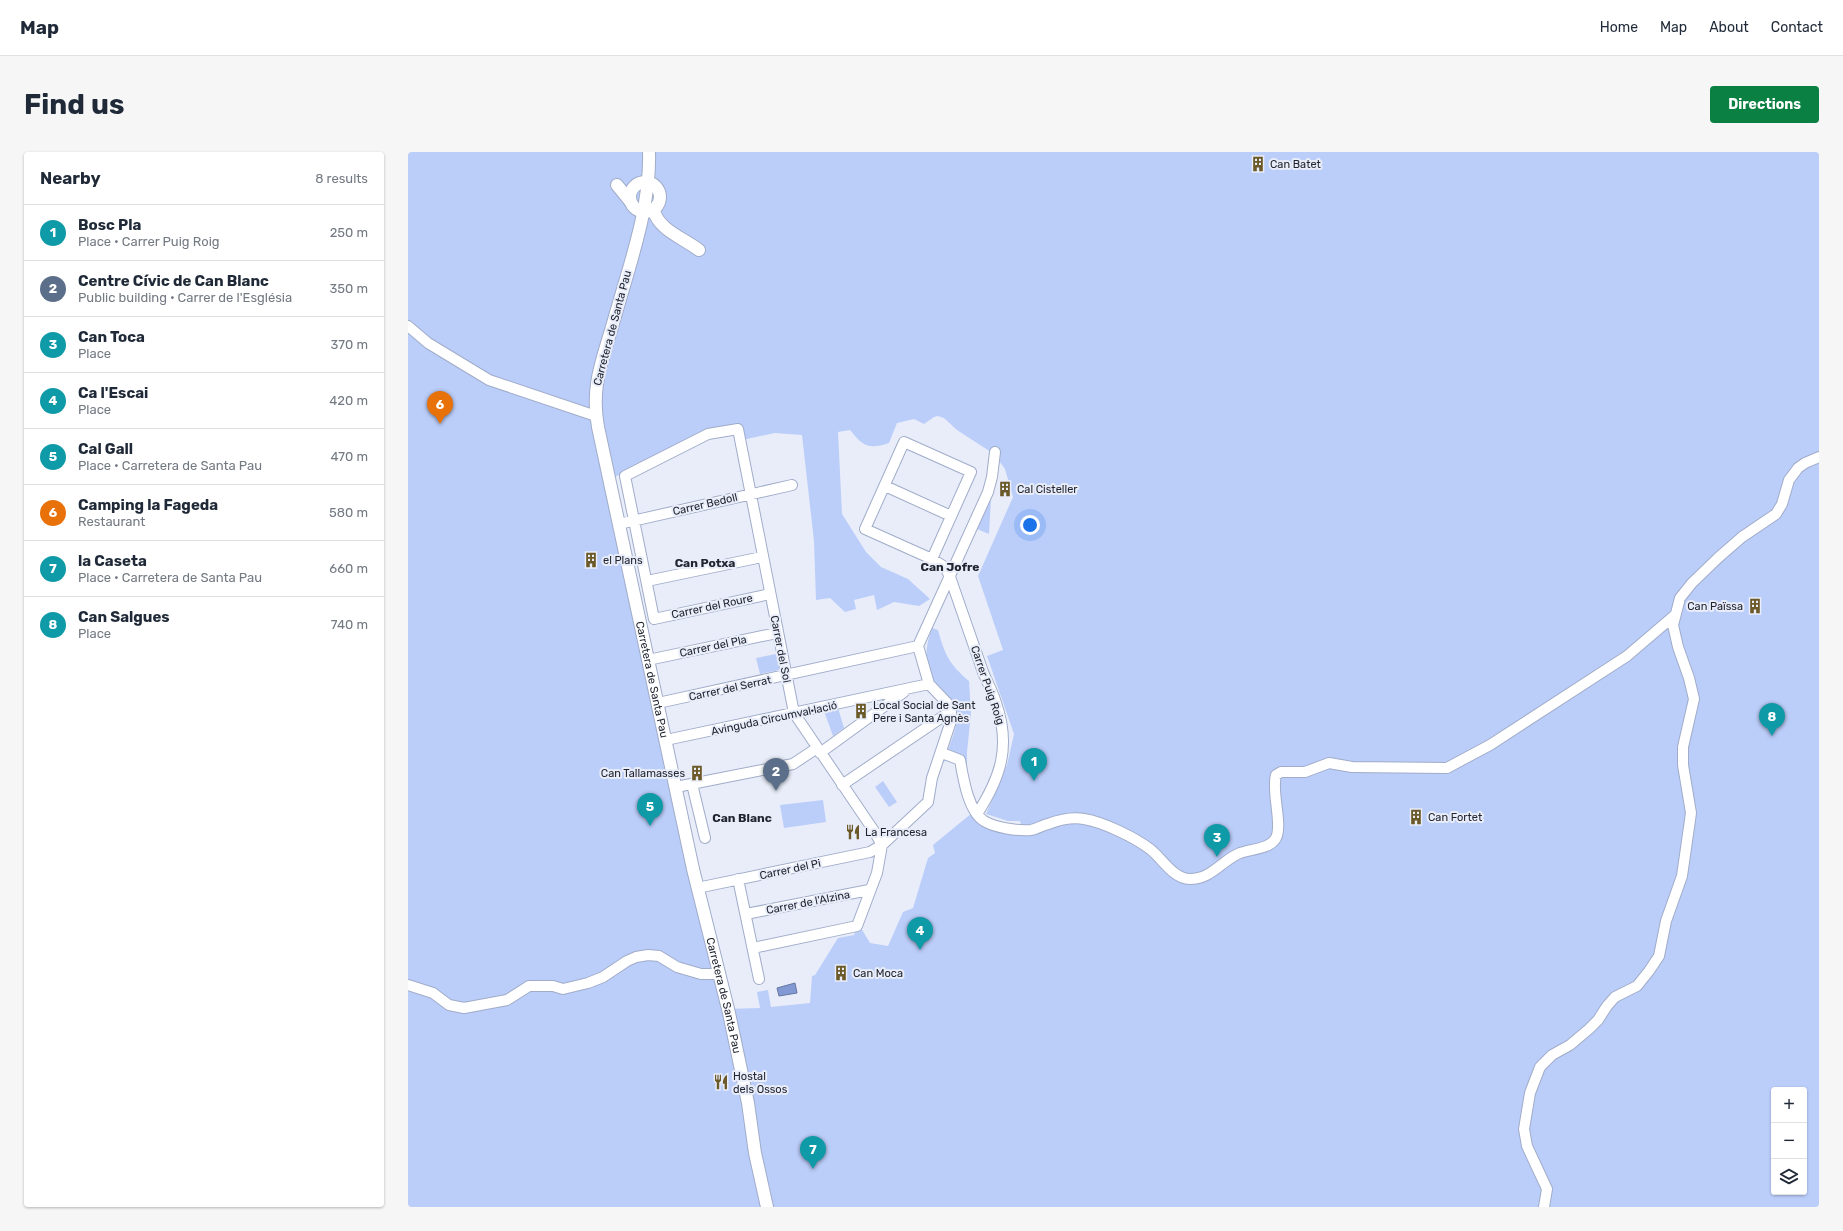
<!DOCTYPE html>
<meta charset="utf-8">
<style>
body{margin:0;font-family:Rubik,sans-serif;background:#f6f6f7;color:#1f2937}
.controls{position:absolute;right:12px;bottom:12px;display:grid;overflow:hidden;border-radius:4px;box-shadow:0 1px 3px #0004}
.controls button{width:36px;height:36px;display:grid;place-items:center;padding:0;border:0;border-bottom:1px solid #e0e1e3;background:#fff;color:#1f2937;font:20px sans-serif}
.you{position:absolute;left:622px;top:373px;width:14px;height:14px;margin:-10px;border:3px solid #fff;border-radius:50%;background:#1a73e8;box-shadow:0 0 0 6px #1a73e833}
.badge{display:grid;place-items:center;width:26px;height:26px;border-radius:50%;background:#0b8043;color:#fff;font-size:13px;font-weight:700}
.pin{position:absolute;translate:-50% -33px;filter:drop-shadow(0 1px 2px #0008)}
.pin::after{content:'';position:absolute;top:21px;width:14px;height:12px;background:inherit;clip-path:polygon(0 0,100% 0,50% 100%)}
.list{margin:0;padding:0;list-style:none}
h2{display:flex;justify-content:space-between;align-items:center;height:52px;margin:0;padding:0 16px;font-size:17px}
h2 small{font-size:13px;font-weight:400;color:#747a83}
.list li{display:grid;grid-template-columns:26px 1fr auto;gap:12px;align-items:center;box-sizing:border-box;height:56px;padding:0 16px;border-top:1px solid #e0e1e3}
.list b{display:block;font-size:15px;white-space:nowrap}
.list p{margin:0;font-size:13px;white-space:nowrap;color:#747a83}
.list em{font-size:13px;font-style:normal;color:#747a83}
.icon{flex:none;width:22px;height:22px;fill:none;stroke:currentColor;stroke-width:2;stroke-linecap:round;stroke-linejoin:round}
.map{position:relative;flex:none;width:1411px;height:1055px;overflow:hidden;border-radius:4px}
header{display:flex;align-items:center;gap:24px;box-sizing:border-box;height:56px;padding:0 20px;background:#fff;border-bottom:1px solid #e0e1e3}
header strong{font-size:19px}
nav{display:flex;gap:22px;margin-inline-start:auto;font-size:14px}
.intro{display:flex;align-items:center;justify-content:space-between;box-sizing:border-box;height:96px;padding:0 24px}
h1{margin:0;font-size:28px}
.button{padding:10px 18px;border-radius:4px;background:#0b8043;color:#fff;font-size:14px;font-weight:700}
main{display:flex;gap:24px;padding:0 24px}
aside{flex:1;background:#fff;border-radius:4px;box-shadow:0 1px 3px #0004}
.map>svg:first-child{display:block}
.green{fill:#bbcdf9;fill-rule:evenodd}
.water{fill:#8299d4;stroke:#6576a3}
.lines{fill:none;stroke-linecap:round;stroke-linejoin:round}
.minor-casing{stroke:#a0acc9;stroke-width:12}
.major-casing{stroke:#a0acc9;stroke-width:14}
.minor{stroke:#fff;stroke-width:10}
.major{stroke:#fff;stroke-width:12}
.labels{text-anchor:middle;stroke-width:4;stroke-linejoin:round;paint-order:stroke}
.poi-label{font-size:11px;fill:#202530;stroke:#e8edf9;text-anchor:start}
.street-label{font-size:11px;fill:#202530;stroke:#e8edf9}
.neighbourhood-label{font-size:12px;font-weight:bold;fill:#202530;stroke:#e8edf9}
</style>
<header>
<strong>Map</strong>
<nav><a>Home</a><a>Map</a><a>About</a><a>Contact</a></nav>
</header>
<div class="intro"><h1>Find us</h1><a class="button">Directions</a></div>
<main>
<aside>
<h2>Nearby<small>8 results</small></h2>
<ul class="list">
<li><span class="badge" style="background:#0f9aa8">1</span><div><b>Bosc Pla</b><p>Place · Carrer Puig Roig</p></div><em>250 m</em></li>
<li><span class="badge" style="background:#5c6f8a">2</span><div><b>Centre Cívic de Can Blanc</b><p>Public building · Carrer de l'Església</p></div><em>350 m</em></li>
<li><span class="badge" style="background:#0f9aa8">3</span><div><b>Can Toca</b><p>Place</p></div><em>370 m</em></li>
<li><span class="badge" style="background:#0f9aa8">4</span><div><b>Ca l'Escai</b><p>Place</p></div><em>420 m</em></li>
<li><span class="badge" style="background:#0f9aa8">5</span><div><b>Cal Gall</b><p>Place · Carretera de Santa Pau</p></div><em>470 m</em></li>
<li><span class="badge" style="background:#e8710a">6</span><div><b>Camping la Fageda</b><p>Restaurant</p></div><em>580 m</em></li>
<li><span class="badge" style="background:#0f9aa8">7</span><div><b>la Caseta</b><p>Place · Carretera de Santa Pau</p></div><em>660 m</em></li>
<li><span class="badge" style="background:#0f9aa8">8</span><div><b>Can Salgues</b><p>Place</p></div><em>740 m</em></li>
</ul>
</aside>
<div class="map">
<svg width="1411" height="1055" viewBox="0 0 1411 1055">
<rect width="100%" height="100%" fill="#e8edf9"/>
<path class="green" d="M0,0H1411V1055H0ZM530,264L536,266L549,278L586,302L597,317L605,345L570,424L595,498L579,504L606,582L599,613L578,662L600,669H612L614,676L574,666L559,634V600L563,561L561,529C541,512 537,503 530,478L524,476C515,500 516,519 534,538C540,544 547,550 549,558C552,571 539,602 532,614L537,609L541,608L549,612L564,661L525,693L527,701L520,706L505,756L495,760L480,794L462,791L453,776L448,777L446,783L430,786L407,823L404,824L402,851L363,855L360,838L349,840L352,856L316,857L201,328L236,310L311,277L332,278L334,288L367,281L394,283L406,389L408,448L422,446L437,460L448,457L446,448L466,443L469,458L486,450L511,454L522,447L500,427L473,415L458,400L434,362L430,280L442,278C455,294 460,298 481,291L489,271L506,267L516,272L526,265ZM1366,938H1396V1040H1366Z
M583,346L581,382L569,377Z
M368,502L372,518L352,522L348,506Z
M430,556L436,576L425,584L416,559Z
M475,629L489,650L481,655L467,635Z
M415,648L418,670L376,676L372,653Z"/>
<path class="water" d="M387,831L389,841L371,844L369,836Z"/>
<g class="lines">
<g class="minor-casing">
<path id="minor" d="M0,174L20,191L81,228L188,264
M477,334L543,364
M211,372L384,333
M524,407L563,320L496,290L457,377L524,407L537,415L542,425C553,457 564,488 575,520C579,530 585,540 588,551C603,594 593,625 569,662
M239,429L354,405
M240,508L369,481
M250,551L510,494
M258,588L521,532
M412,601L496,540
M534,601L552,608C555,625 560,659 576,669C588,676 609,679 623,678C629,677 635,673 640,672C651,668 664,665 676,667C695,670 726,685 742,697C754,706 765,727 782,727C804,727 814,708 832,701C843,697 862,697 868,686C875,672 863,640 868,623L873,620H897L921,611L944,615L1039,616L1082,593L1219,504L1267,463
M284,632L297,686
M434,633L543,559
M268,635L385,612L409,596
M330,727L351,827
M289,736L462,700L474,693L466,679L386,561L330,277L300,282L217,324L246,467L362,442
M338,762L461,738
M345,796L449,774L469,721L474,693L520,650L524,626L544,566L541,553L521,532L510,494L580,340L584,325L587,300
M0,833L25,841L41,853L56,856L99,848L121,834H145L155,837L180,831L195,825L219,809L228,805L240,803L251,804L269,815L293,822H312
M1136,1055L1139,1037L1119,994L1116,977L1122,941L1132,915L1144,903L1162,893L1181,877L1190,868L1199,854L1207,845L1229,834L1241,819L1251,804L1258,769L1274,724L1283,661L1275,613V595L1286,547L1281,526L1270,495L1265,473L1272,446L1284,431L1311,405L1334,385L1368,362L1374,352L1381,328L1390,316L1397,311L1411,305"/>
</g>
<g class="major-casing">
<g id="major">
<path id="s1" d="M241,0C243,57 219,120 204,175C193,211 183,237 190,275L285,717L321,861L340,951L347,1001L359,1055"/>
<circle cx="237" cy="45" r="15"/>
<path d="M209,33L222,49"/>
<path d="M246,58C249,77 277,87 291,98"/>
</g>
</g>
<use href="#minor" class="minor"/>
<use href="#major" class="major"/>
</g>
<defs>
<g id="building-bare" transform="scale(1.2)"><path d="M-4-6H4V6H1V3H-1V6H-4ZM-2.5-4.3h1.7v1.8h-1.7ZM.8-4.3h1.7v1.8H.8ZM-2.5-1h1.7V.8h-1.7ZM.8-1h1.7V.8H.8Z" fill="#6b5927" stroke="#e8edf9" stroke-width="2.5" paint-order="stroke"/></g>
<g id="restaurant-bare" transform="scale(1.2)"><path d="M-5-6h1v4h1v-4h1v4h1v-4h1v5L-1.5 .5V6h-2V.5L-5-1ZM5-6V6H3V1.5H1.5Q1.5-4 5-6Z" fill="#6b5927" stroke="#e8edf9" stroke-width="2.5" paint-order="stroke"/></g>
</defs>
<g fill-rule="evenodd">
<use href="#building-bare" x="850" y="12"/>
<use href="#building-bare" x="597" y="337"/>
<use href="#building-bare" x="183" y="408"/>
<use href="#building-bare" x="1347" y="454"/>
<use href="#building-bare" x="453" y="559"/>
<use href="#building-bare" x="289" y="621"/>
<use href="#building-bare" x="1008" y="665"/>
<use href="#restaurant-bare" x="445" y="680"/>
<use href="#building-bare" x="433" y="821"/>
<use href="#restaurant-bare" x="313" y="930"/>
</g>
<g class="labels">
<g class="poi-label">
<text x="862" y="16">Can Batet</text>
<text x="609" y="341">Cal Cisteller</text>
<text x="195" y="412">el Plans</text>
<text x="1335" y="458" text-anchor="end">Can Païssa</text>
<text x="465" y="557">Local Social de Sant<tspan x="465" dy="13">Pere i Santa Agnès</tspan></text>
<text x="277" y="625" text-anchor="end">Can Tallamasses</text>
<text x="1020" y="669">Can Fortet</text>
<text x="457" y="684">La Francesa</text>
<text x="445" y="825">Can Moca</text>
<text x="325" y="928">Hostal<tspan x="325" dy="13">dels Ossos</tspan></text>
</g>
<g class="street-label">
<text transform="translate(204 176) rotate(-75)" y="4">Carretera de Santa Pau</text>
<text transform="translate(297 352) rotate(-13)" y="4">Carrer Bedoll</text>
<text transform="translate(304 454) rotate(-12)" y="4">Carrer del Roure</text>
<text transform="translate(305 494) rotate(-12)" y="4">Carrer del Pla</text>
<text transform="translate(373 497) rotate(79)" y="4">Carrer del Sol</text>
<text dy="4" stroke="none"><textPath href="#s1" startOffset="540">Carretera de Santa Pau</textPath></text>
<text transform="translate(580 533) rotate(71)" y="4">Carrer Puig Roig</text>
<text transform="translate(322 536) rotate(-12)" y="4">Carrer del Serrat</text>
<text transform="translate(366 566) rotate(-12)" y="4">Avinguda Circumval·lació</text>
<text transform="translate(382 717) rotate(-12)" y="4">Carrer del Pi</text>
<text transform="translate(400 750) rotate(-11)" y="4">Carrer de l'Alzina</text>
<text dy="4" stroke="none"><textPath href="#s1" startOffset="864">Carretera de Santa Pau</textPath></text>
</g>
<g class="neighbourhood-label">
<text x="297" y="415">Can Potxa</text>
<text x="542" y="419">Can Jofre</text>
<text x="334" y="670">Can Blanc</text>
</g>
</g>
</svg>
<div class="controls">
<button>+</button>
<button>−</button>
<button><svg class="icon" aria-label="layers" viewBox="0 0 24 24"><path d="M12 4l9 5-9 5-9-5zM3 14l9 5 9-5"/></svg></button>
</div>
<div class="you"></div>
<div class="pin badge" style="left:626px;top:629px;background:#0f9aa8">1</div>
<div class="pin badge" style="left:368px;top:639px;background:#5c6f8a">2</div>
<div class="pin badge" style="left:809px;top:705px;background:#0f9aa8">3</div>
<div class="pin badge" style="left:512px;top:798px;background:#0f9aa8">4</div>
<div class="pin badge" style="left:242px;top:674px;background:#0f9aa8">5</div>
<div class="pin badge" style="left:32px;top:272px;background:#e8710a">6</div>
<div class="pin badge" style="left:405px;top:1017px;background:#0f9aa8">7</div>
<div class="pin badge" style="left:1364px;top:584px;background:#0f9aa8">8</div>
</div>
</main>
